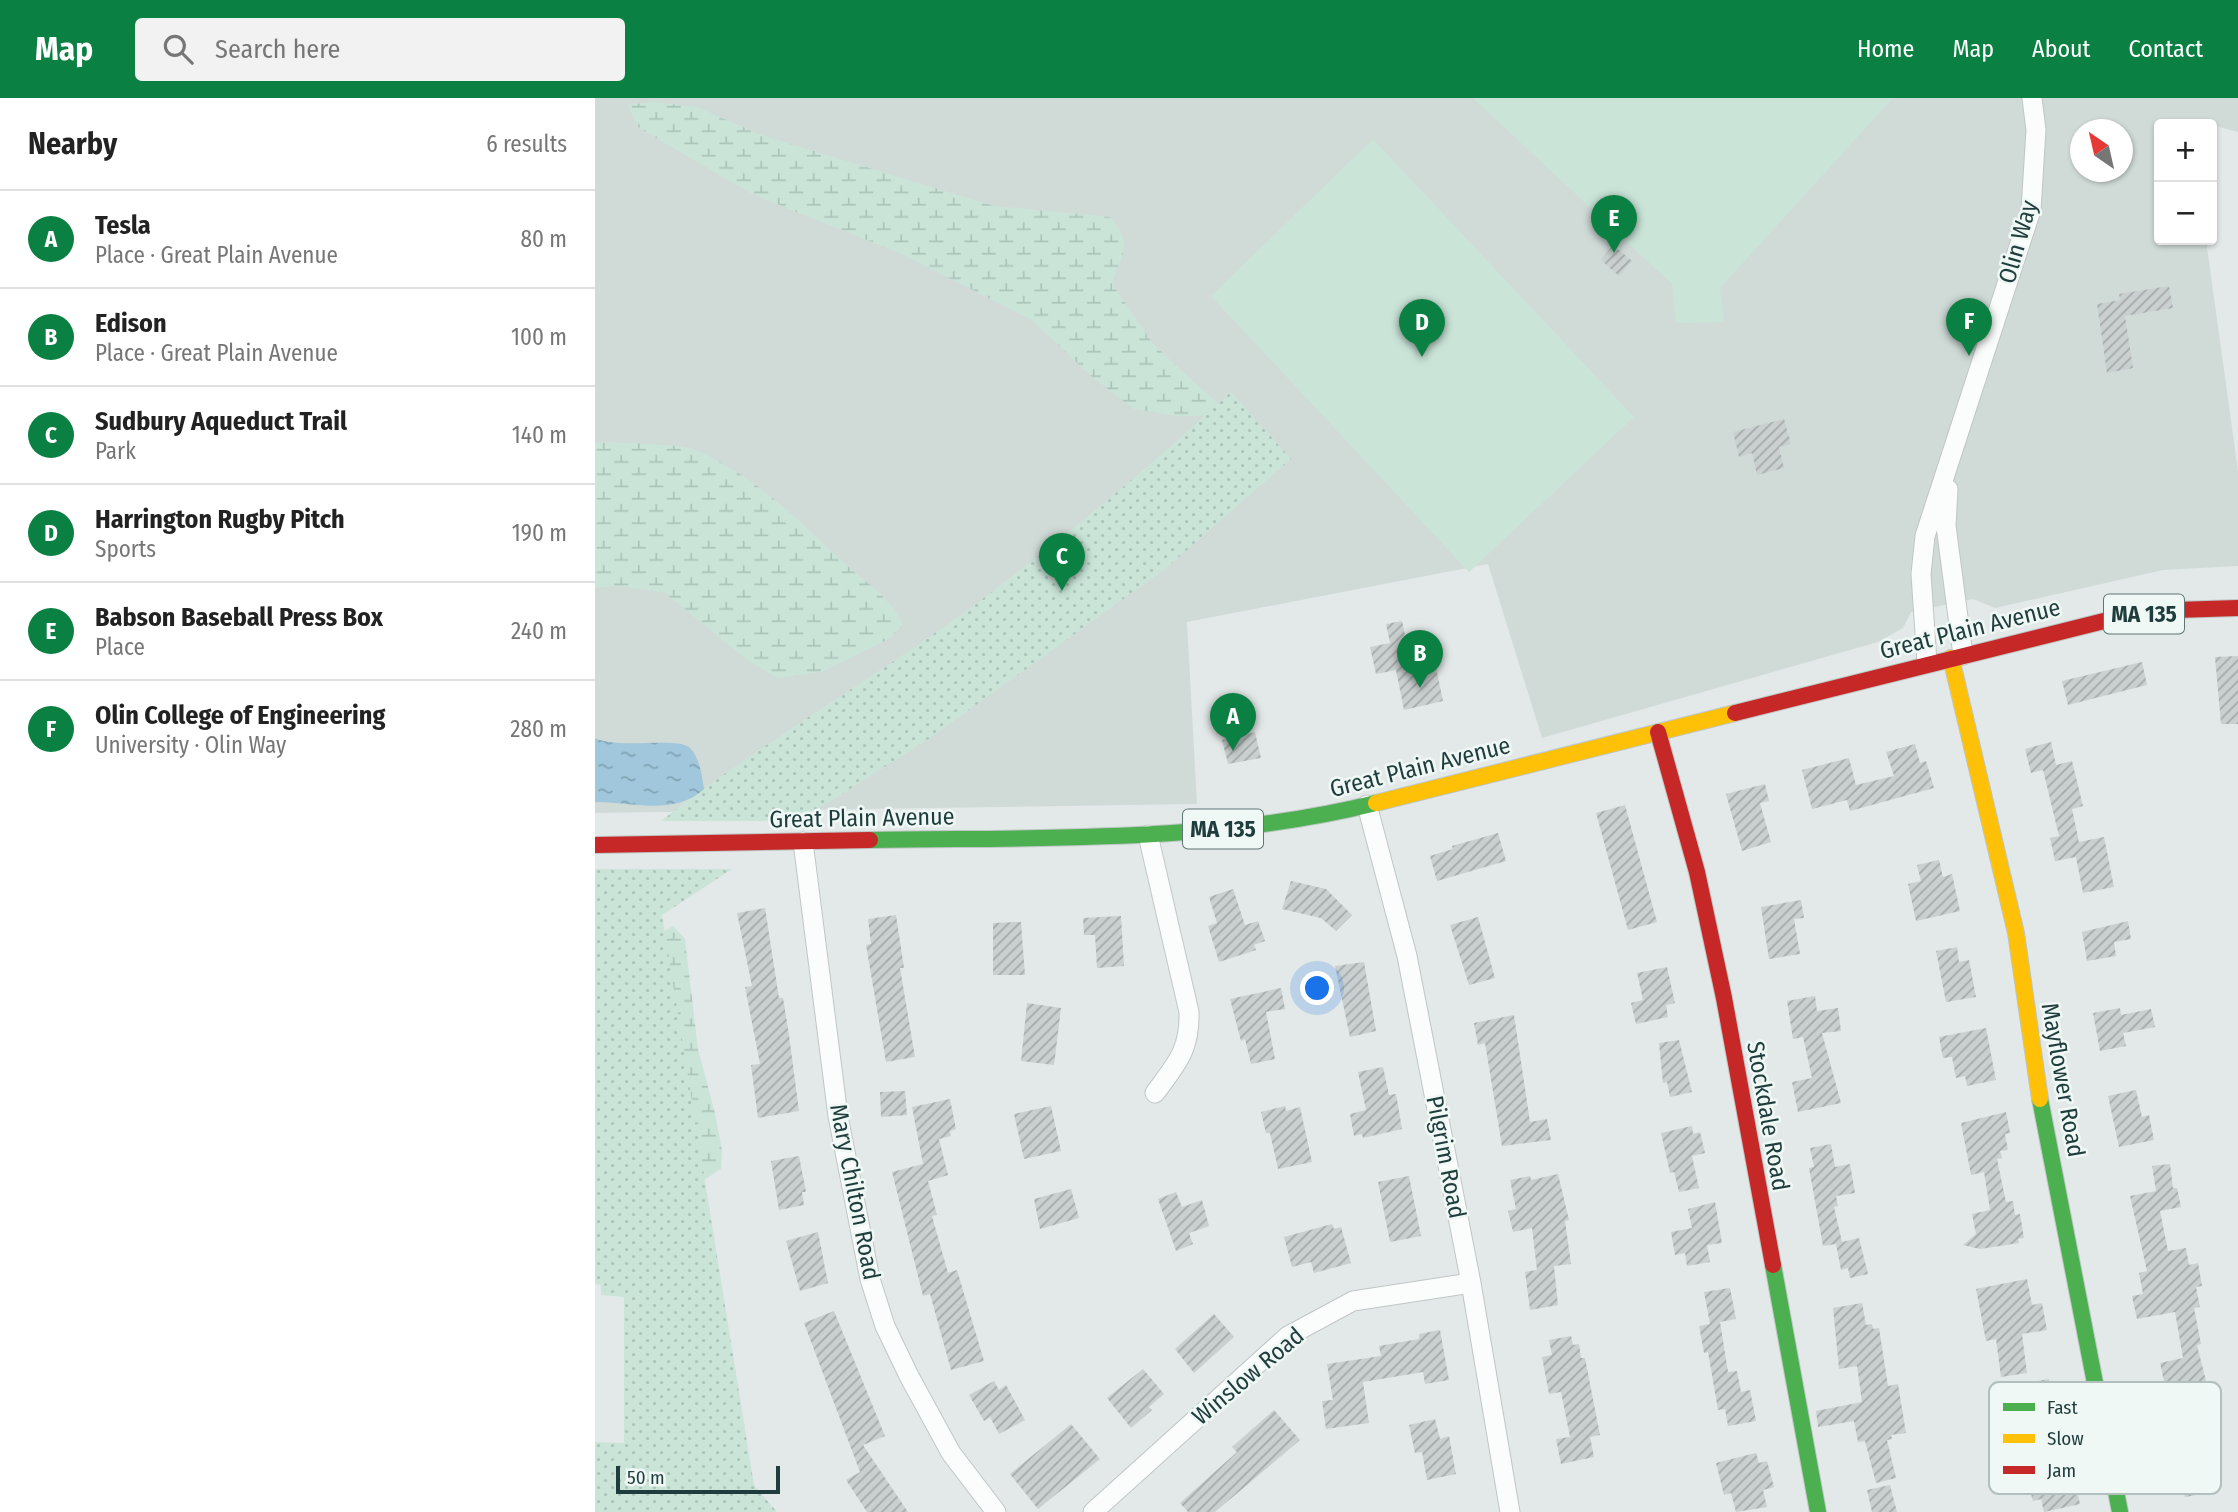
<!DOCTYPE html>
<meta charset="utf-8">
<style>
body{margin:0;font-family:"Fira Sans Condensed",sans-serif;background:#f2f2f2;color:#222}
.controls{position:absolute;right:21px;top:21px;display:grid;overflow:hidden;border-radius:7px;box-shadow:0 2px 5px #0004}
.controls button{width:63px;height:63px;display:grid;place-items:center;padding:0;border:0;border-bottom:2px solid #e0e0e0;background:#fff;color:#222;font:35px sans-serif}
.compass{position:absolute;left:1475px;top:21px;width:63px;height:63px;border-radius:50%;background:#fff;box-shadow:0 2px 5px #0004;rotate:326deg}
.scale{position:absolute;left:21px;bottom:18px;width:164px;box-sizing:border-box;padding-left:7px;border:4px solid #1f3d3c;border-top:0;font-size:19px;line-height:24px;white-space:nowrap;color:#1f3d3c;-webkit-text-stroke:5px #f0f8f6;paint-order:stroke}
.you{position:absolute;left:723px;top:891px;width:24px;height:24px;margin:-18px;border:5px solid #fff;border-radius:50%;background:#1a73e8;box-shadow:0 0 0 10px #1a73e833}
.badge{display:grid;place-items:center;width:46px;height:46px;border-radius:50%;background:#0b8043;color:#fff;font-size:23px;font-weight:700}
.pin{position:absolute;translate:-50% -58px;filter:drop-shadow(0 2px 4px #0008)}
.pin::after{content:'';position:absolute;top:37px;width:24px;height:21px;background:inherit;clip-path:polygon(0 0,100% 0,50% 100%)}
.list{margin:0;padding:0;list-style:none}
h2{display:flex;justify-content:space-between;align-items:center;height:91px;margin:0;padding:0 28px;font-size:30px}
h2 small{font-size:23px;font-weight:400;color:#767676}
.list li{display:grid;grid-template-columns:46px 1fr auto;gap:21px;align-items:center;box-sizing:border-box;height:98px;padding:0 28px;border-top:2px solid #e0e0e0}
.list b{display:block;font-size:26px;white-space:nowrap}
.list p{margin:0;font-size:23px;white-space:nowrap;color:#767676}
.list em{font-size:23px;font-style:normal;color:#767676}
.icon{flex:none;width:38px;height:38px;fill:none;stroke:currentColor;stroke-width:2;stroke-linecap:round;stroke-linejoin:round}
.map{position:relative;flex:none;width:1643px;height:1414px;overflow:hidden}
header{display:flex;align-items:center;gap:42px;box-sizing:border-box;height:98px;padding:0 35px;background:#0b8043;color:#fff}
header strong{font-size:33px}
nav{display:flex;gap:38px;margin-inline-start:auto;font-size:24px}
.search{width:490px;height:63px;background:#f2f2f2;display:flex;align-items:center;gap:18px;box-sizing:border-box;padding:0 24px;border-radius:7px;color:#767676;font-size:26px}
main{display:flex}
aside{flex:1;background:#fff}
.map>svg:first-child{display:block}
.built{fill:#d0dbd8;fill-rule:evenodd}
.wetland{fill:url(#wetland-marsh)}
.park{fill:url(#park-dots)}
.pitch{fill:#cae4d8}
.water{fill:url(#water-ripples)}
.building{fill:url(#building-hatch)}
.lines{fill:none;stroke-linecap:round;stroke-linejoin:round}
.street-casing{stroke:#c0c6c5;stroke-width:21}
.fast-casing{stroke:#bec7c5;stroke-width:18}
.slow-casing{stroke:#bec7c5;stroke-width:18}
.jam-casing{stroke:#bec7c5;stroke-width:18}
.street{stroke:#fbfcfc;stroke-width:19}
.fast{stroke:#4caf50;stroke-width:16}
.slow{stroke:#ffc107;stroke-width:16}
.jam{stroke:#c62828;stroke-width:16}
.labels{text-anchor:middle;stroke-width:5;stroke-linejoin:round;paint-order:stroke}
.shield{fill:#f0f8f6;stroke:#5e7574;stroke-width:2}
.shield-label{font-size:23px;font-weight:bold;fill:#1f3d3c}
.street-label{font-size:24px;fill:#1f3d3c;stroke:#f0f8f6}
.key{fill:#f0f8f6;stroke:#b1c0be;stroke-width:2}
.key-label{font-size:19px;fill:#1f3d3c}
</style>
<header>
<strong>Map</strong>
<div class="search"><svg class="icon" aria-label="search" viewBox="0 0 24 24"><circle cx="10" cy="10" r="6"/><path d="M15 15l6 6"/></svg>Search here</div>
<nav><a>Home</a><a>Map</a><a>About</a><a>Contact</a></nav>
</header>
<main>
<aside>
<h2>Nearby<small>6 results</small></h2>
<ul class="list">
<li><span class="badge">A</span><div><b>Tesla</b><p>Place · Great Plain Avenue</p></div><em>80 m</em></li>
<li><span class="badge">B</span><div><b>Edison</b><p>Place · Great Plain Avenue</p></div><em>100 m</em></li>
<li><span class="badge">C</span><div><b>Sudbury Aqueduct Trail</b><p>Park</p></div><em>140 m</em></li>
<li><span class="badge">D</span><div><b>Harrington Rugby Pitch</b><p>Sports</p></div><em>190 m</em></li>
<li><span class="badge">E</span><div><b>Babson Baseball Press Box</b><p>Place</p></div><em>240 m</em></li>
<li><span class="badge">F</span><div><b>Olin College of Engineering</b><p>University · Olin Way</p></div><em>280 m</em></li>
</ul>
</aside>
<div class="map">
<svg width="1643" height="1414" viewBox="0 0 1643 1414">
<defs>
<pattern id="wetland-marsh" width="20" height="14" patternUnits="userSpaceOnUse" patternTransform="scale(1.75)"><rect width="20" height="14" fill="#cae4d8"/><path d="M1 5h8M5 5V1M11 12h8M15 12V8" fill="none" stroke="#adc4ba"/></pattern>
<pattern id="park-dots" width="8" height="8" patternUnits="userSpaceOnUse" patternTransform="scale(1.75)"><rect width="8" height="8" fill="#cae4d8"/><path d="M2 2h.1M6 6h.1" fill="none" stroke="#adc4ba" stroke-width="1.8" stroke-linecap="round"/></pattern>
<pattern id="water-ripples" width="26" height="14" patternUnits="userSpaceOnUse" patternTransform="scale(1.75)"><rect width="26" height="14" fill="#a0c7db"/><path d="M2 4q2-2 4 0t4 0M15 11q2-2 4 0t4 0" fill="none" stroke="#82a3b3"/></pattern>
<pattern id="building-hatch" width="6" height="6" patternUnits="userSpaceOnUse" patternTransform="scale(1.75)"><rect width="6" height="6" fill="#cad0cf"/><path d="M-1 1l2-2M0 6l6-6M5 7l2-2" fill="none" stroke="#a3aaa9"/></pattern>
</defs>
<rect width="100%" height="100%" fill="#e3e9e8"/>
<path class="built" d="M0,0H1643V34L1595,21V26H1564V142H1611L1643,373V468L1568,472L1400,510L1378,501L1316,514L1308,530L1283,544L947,640L893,466L592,524L602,706L0,715ZM1486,32H1528V74H1486Z"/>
<path class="wetland" d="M57,4L102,9L166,37L399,108L515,119C539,145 527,155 517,186L559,247L636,318H582L539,311L496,278L437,222L307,156L157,96L44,30L33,7Z
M13,344C34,346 85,345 103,353C158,377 203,421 246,462C273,488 288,491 308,526L296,540L226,574L182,580L151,561L69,494L21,488L0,490V345Z
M78,828L90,841L103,951L120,1015L127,1052L126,1071L109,1082L59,839Z"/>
<path class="park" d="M636,294L696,361L570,471L338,638L241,700L199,723H66C162,648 268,587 367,516C461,447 550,373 636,294Z
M137,771L67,817L159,1387L182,1414H0V1344L29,1345V1199L6,1197V1187L0,1186V771Z"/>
<path class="pitch" d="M878,0H1298L1125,190L1129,224L1081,225L1077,186Z
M778,41L1039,319L874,474L616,198Z"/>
<path class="water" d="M0,640C25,652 83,638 95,650C105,660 107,678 109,691C80,718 37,704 0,704Z"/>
<path class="building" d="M1018,147L1037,163L1024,178L1006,162Z
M1574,188L1578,210L1530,218L1538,270L1512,275L1502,206L1525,202L1524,196Z
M1189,321L1196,346L1184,349L1189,370L1162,377L1157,355L1144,359L1138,334Z
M807,523L814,555L837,550L848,603L809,612L801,572L781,576L775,549L795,545L791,526Z
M1643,558V626H1626L1620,559Z
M1547,564L1552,587L1473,607L1467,583Z
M660,634L666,660L633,666L627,642Z
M1456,644L1461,667L1477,663L1488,708L1477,711L1484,744L1509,739L1519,789L1488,795L1481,759L1460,763L1455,740L1464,738L1448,672L1436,675L1430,651Z
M1320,646L1325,665L1331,663L1339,690L1255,713L1252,702L1217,711L1207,672L1254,660L1261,687L1299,678L1291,654Z
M1170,686L1174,703L1165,705L1176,744L1147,753L1131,696Z
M1030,707L1062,824L1033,832L1001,715Z
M903,735L911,763L842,783L835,758L858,751L857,748Z
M1344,762L1348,779L1357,776L1365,813L1321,823L1313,786L1326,783L1322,767Z
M696,783L731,791L757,817L741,833L726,820L687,811Z
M638,791L650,827L663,823L670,843L659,847L661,852L624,864L613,828L622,825L614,799Z
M1206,802L1209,820L1199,821L1205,856L1174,861L1166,809Z
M170,810L184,900H188L194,937L204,1013L163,1020L156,967L165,966L150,889L157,888L142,815Z
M301,817L309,870H305L320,959L291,964L271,847L276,846L273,821Z
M526,818L529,868L502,870L500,837H489L488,820Z
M883,819L900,880L874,887L855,827Z
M1533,823L1536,841L1519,844L1521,858L1492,863L1487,834Z
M426,824L430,877H398V825Z
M1362,849L1364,864L1374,862L1381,899L1351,904L1341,853Z
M769,864L781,933L755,939L740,868Z
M1072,869L1080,905L1071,907L1073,919L1041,926L1036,905L1048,902L1042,875Z
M686,890L690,911L671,914L680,961L656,966L650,941L646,943L635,901Z
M1220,898L1222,913L1243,910L1246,933L1227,935L1246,1005L1203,1014L1197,984L1217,980L1208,939L1198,941L1192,903Z
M432,905L466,910L459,967L426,963Z
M1525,910L1526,917L1556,911L1560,929L1528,935L1531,948L1505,953L1498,915Z
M919,917L935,1024L952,1021L956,1042L907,1048L890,945L883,947L879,925Z
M1391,930L1401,982L1372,988L1370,978L1361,980L1357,959L1348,960L1344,939Z
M1084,942L1097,994L1075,999L1072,984L1068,985L1064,945Z
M788,969L794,997L801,996L807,1031L768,1040L767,1036L759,1038L755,1016L771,1012L763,974Z
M1541,992L1547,1019L1554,1017L1559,1042L1524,1049L1513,998Z
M310,993L312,1017L286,1019L285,994Z
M355,1001L361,1031L355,1033L356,1038L344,1041L353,1077L333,1083L342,1117L337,1118L353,1175L362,1172L389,1263L356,1272L335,1196L328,1198L297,1074L328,1066L317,1009Z
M456,1008L466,1053L429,1061L419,1016Z
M690,1008L691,1013L705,1009L717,1064L683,1071L675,1035H671L666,1014Z
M1411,1014L1415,1035L1410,1036L1413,1052L1405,1053L1407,1060L1402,1061L1411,1104L1418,1103L1420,1117L1425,1116L1429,1140L1423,1141L1424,1145L1385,1151L1368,1147L1381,1136L1377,1116L1395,1112L1389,1074L1376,1077L1366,1025Z
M1097,1028L1098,1036L1105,1034L1110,1055L1097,1058L1104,1090L1084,1094L1079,1074L1075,1075L1066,1035Z
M1236,1046L1240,1069L1255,1066L1260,1095L1241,1098L1243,1108L1239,1109L1247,1144L1264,1140L1273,1176L1255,1180L1253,1170L1246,1172L1241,1146L1228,1148L1214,1070L1219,1069L1215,1050Z
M204,1058L211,1094H207L209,1107L184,1112L176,1063Z
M1575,1066L1578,1090H1582L1586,1109L1565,1113L1573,1153L1591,1150L1594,1167L1603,1165L1607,1188L1601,1189L1605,1209L1599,1210L1606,1246L1602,1247L1612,1287L1572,1297L1565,1265L1588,1260L1580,1214L1542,1221L1537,1198L1548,1196L1544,1175L1552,1173L1535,1098L1561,1093L1557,1068Z
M963,1076L974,1122L970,1123L976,1166L959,1168L963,1207L935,1212L930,1174L942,1172L937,1130L918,1134L913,1113L921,1111L915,1082L935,1078L936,1082Z
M814,1078L826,1138L795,1144L783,1084Z
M476,1091L484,1120L445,1131L439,1101Z
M581,1094L587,1109L607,1102L614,1128L594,1135L598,1146L581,1153L563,1101Z
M1120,1104L1127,1145L1112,1147L1115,1164L1092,1168L1090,1155L1080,1157L1076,1134L1097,1130L1093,1111Z
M737,1126L739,1131L746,1129L756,1165L719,1175L716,1164L697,1169L689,1139Z
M223,1134L233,1185L205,1193L191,1143Z
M1432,1181L1437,1207L1447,1205L1452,1232L1427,1236L1432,1275L1406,1279L1401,1241L1391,1243L1381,1191Z
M1135,1190L1141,1221L1125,1224L1133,1274L1142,1273L1146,1294L1155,1292L1161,1323L1133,1328L1130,1311L1123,1312L1113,1254L1109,1255L1104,1228L1115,1226L1109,1194Z
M1267,1205L1271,1227L1277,1226L1278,1231L1284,1230L1293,1288L1303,1286L1311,1335L1296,1337L1297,1341L1292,1342L1301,1380L1281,1385L1270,1343L1263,1344L1259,1323L1223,1329L1221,1313L1267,1304L1262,1268L1244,1271L1238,1210Z
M239,1213L290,1338L268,1347L313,1414H272L251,1382L265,1374L209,1225Z
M619,1216L639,1239L599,1275L580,1251Z
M845,1232L854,1282L830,1286L828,1274L768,1284L774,1325L731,1331L727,1303L738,1302L732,1266L786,1258L784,1248L824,1241V1236Z
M976,1238L978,1247L984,1246L986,1260H990L1005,1337L995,1339L999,1359L966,1366L961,1341L975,1339L966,1294L954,1296L947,1259L957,1257L954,1242Z
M548,1271L569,1296L554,1309L557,1312L536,1330L512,1300Z
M1454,1281L1460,1313L1432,1318L1431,1314L1424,1315L1419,1287Z
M399,1283L404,1292L411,1287L430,1322L404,1336L395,1319L389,1323L374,1297Z
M679,1312L705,1342L620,1414H593L585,1405L642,1354L637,1349Z
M840,1321L845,1341L854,1338L861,1376L832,1382L827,1354L820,1355L814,1327Z
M476,1326L505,1361L443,1411L415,1376Z
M1619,1340L1625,1374L1615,1376L1618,1394L1590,1399L1581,1348Z
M1161,1355L1164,1365L1172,1363L1179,1389L1168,1392L1172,1409L1141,1414L1136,1395L1129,1397L1121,1365Z
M1425,1356L1427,1367L1474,1357L1485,1406L1449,1414L1446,1401L1438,1403L1435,1393L1426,1395L1423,1382L1408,1385L1402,1361Z
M1295,1387L1302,1414H1277L1272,1392Z"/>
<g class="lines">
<g class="street-casing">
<path id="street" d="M1353,391L1351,428L1368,557
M1332,565L1326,476L1330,438L1436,112L1441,32L1437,0
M772,707L812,858L876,1185L915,1414
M553,737L594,914C595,952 582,965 560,995
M208,744L243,1018L275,1181L290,1228L314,1278L356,1355L401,1414
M498,1414L693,1238L758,1203L876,1185"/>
</g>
<g class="fast-casing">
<path id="fast" d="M275,742C444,739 616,746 781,705
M1445,1001L1525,1414
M1178,1167L1223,1414"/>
</g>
<g class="slow-casing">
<path id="slow" d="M1356,560L1421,835L1445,1001
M781,705L1140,615"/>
</g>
<g class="jam-casing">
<path id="jam" d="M1140,615L1513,522L1580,512L1643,510
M1063,634L1102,774L1129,900L1178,1167
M0,747L275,742"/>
</g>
<use href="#street" class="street"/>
<use href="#fast" class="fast"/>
<use href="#slow" class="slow"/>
<use href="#jam" class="jam"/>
</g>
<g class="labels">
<g class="shield">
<rect x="1509" y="496.5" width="80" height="39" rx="5"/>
<rect x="588" y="711.5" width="80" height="39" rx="5"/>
</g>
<g class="shield-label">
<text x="1549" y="524">MA 135</text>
<text x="628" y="739">MA 135</text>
</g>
<g class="street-label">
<text transform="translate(1423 144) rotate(-74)" y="8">Olin Way</text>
<text transform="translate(1375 531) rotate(-14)" y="8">Great Plain Avenue</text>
<text transform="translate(825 669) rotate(-14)" y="8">Great Plain Avenue</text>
<text transform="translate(267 720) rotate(-1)" y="8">Great Plain Avenue</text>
<text transform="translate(1468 982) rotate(80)" y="8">Mayflower Road</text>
<text transform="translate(1173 1018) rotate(80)" y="8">Stockdale Road</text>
<text transform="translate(851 1059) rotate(79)" y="8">Pilgrim Road</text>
<text transform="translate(260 1094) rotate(79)" y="8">Mary Chilton Road</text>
<text transform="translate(653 1278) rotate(-40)" y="8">Winslow Road</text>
</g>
</g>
<rect x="1394" y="1284" width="232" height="112" rx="10" class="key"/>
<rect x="1408" y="1305" width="32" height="8" fill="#4caf50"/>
<rect x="1408" y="1336" width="32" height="9" fill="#ffc107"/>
<rect x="1408" y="1368" width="32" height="8" fill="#c62828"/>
<g class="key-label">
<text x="1452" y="1316">Fast</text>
<text x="1452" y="1347">Slow</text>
<text x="1452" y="1379">Jam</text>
</g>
</svg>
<div class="controls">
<button>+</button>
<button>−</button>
</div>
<svg class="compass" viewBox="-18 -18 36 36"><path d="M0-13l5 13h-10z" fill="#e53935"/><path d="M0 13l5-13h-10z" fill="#767676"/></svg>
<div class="scale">50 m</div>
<div class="you"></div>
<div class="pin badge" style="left:638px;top:653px">A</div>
<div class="pin badge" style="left:825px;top:590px">B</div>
<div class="pin badge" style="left:467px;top:493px">C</div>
<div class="pin badge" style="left:827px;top:259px">D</div>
<div class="pin badge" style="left:1019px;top:155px">E</div>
<div class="pin badge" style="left:1374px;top:258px">F</div>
</div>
</main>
